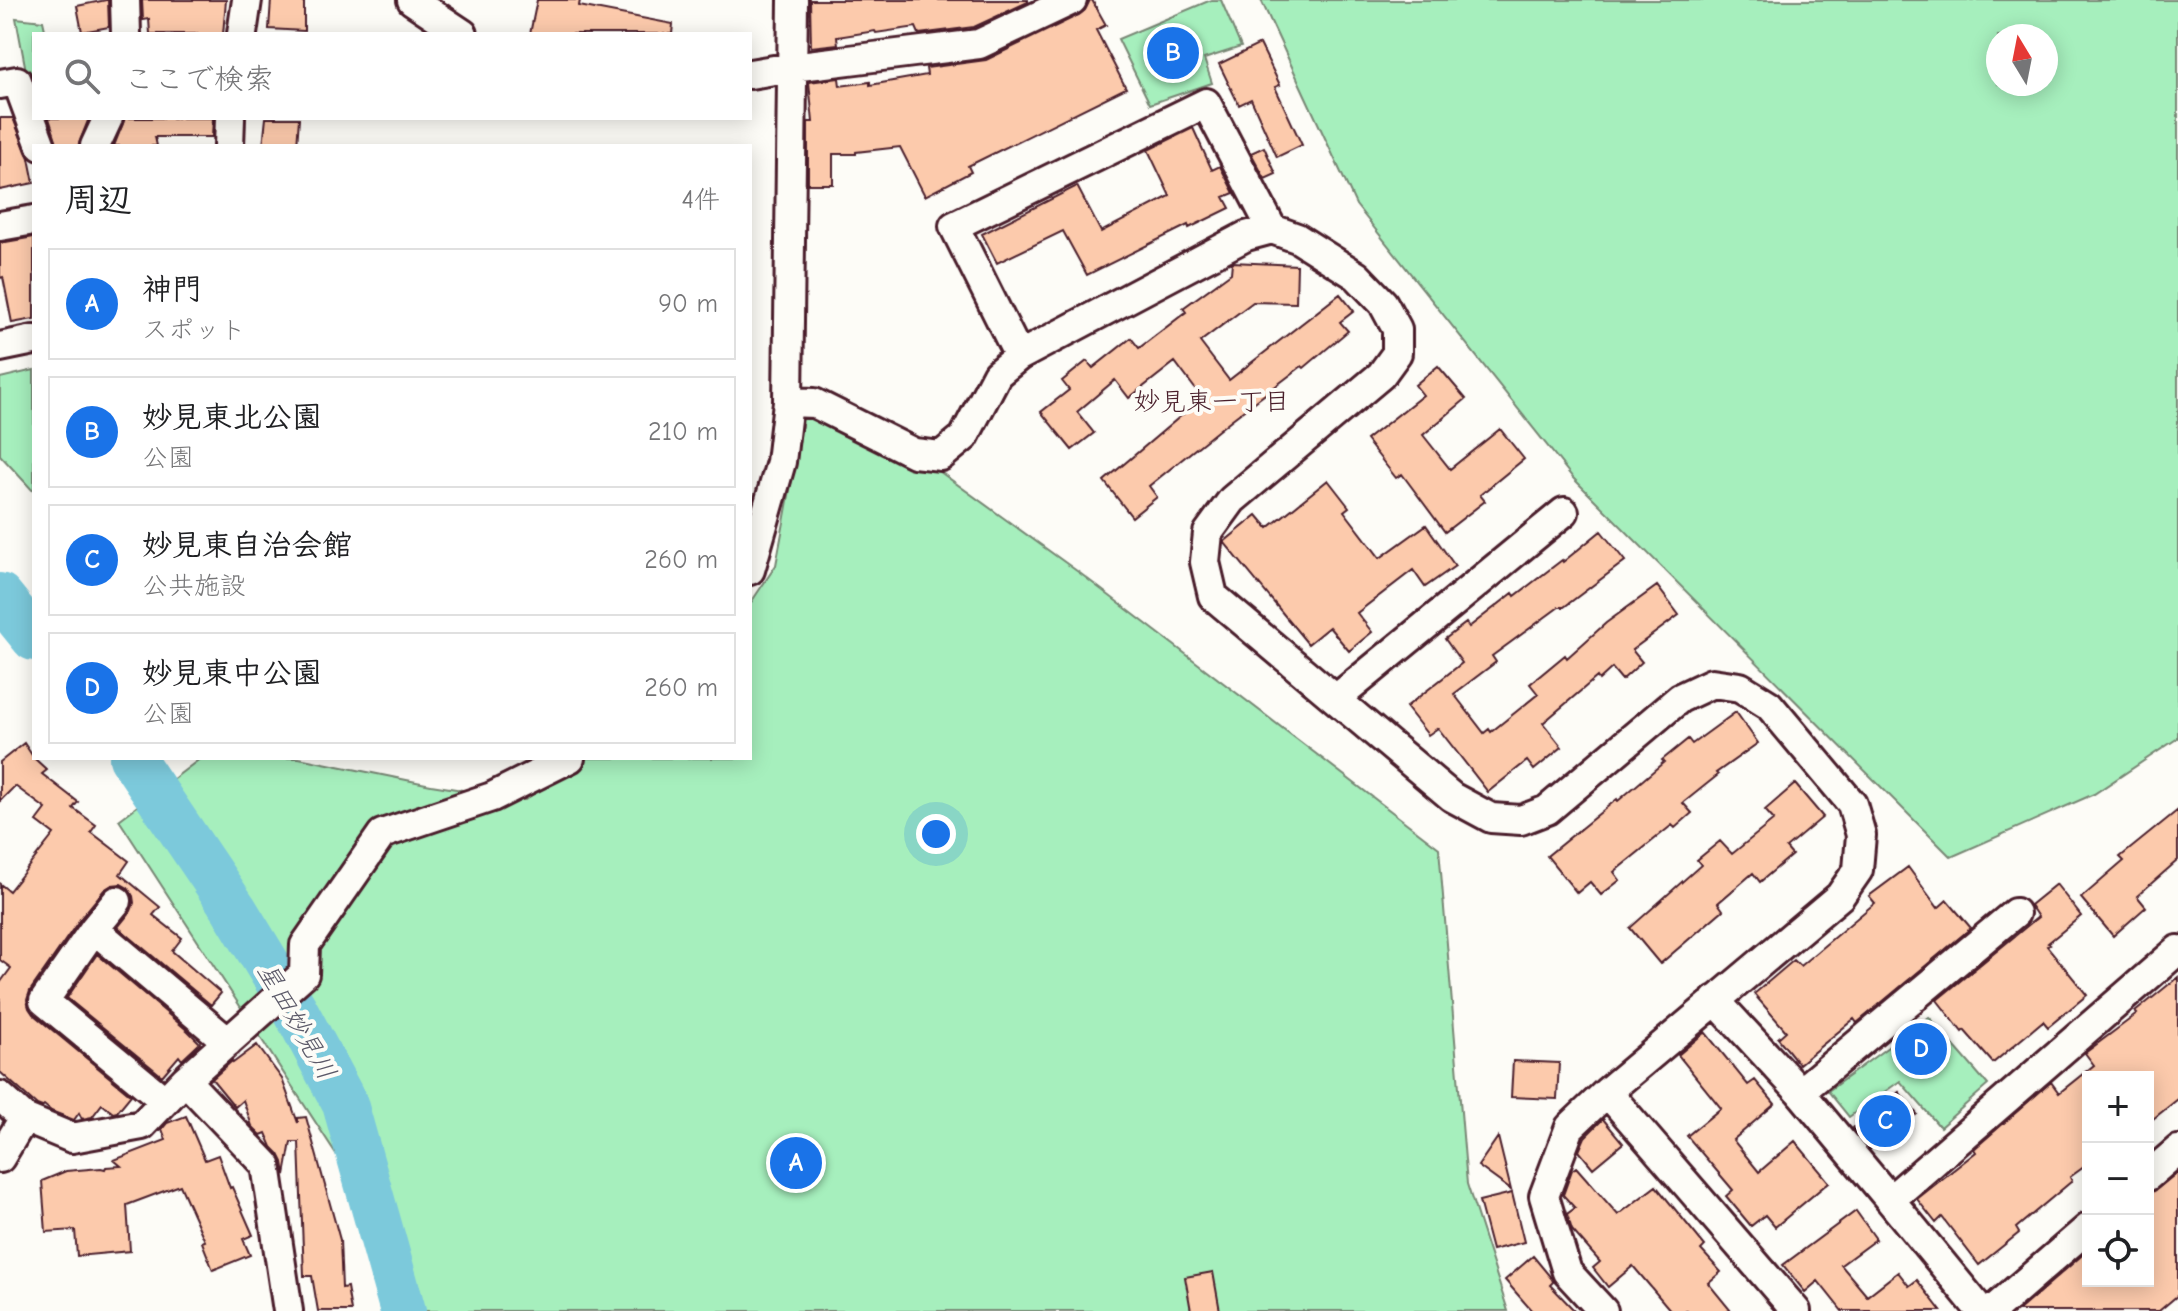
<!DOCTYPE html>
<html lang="ja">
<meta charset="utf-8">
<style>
body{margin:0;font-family:"Comic Neue","Klee One",sans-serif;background:#f6f6f6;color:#202124}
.controls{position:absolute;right:24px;bottom:24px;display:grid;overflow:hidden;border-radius:0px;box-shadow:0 4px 20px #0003}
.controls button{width:72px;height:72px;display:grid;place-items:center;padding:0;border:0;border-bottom:2px solid #e0e0e0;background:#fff;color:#202124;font:40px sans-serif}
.compass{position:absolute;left:1986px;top:24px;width:72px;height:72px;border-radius:50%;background:#fff;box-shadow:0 4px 20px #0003;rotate:350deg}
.you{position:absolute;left:936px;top:834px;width:28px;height:28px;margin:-20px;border:6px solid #fff;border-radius:50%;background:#1a73e8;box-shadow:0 0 0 12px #1a73e833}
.badge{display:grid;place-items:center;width:52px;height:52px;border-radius:50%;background:#1a73e8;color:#fff;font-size:26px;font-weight:700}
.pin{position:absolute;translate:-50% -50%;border:4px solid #fff;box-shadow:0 2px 8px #0006}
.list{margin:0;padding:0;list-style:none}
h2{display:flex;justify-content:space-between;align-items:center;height:104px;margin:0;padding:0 32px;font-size:34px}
h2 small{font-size:26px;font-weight:400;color:#757577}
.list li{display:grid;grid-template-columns:52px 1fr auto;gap:24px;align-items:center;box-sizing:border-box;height:112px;margin:0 16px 16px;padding:0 16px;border:2px solid #e0e0e0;border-radius:0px}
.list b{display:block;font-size:30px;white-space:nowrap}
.list p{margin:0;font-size:26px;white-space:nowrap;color:#757577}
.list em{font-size:26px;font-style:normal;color:#757577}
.icon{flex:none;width:44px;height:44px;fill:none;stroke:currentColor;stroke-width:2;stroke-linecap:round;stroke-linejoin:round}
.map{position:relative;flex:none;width:2178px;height:1311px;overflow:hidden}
.search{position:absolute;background:#fff;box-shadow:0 4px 20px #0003;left:32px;top:32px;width:720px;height:88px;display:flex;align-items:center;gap:20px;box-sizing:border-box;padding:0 28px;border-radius:0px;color:#757577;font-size:30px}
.panel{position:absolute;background:#fff;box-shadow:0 4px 20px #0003;left:32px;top:144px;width:720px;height:616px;border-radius:0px}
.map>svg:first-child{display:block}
.green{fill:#a6efbd;stroke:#788774;stroke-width:2;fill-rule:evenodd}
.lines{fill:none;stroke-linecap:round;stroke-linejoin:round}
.river{stroke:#7cc9db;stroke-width:46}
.building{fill:#fccaac;stroke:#4a1f2b;stroke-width:2}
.minor-casing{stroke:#4a1f2b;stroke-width:34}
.minor{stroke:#fdfcf7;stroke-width:28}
.labels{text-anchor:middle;stroke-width:8;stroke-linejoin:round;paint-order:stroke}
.neighbourhood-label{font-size:26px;fill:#4a1f2b;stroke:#fdfcf7}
.water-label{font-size:26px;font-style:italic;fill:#5c5a69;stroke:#fdfcf7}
</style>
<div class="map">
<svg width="2178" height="1311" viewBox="0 0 2178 1311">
<rect width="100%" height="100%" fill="#fdfcf7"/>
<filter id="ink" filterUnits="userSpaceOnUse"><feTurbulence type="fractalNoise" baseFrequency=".0125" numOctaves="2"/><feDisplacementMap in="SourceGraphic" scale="16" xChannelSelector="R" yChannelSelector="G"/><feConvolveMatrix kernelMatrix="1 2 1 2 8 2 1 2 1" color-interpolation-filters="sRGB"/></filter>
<g filter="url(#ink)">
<path class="green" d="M1211,0H1221L1241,47L1204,59L1212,83L1150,104L1118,39Z
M1261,0H2178V738L2094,794L1951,857L1573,478L1356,205ZM1998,36H2046V84H1998Z
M16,18L43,21L46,34H34V89L26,71Z
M34,370V492L0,455V378Z
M804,415L925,461L1081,574L1439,848L1467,1184L1508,1311H386L355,1183L119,820L201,758H299L431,785L525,800L583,758H750V604L776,565Z
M1929,1017L1988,1085L1940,1127L1900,1081L1849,1117L1828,1091Z"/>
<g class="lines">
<path class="river" d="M0,596L34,638
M132,758L234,909L295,1010L345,1104L403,1311"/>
</g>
<path class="building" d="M106,0H108L109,27L82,32L77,6Z
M142,0H226L223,34H150L149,19L143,20Z
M271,0H304V31L269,29Z
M537,0H580L579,6L673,24L672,34H530Z
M810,0H1028V2L974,27L919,34L916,27L876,33L875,31L837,37L838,44L811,47Z
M1090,0H1092L1106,25L1096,30L1126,88L968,166L971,172L925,196L900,147L856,152V154H833V184H808V122H813L809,82L839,78L840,86L870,82V85L927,75L926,68L986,60L1079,15L1085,10Z
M1260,44L1280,85L1275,87L1302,145L1277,157L1251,99L1239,105L1219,64Z
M0,118H13L29,158L34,183L0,190Z
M49,118H89L78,146H58Z
M125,118H213L212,137H155L157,146H114Z
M266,118H299L297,146H263Z
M1193,128L1212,170L1220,166L1234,193L1224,197L1230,208L1189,228L1188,225L1087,275L1063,231L997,263L982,234L1077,186L1101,232L1170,196L1148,150Z
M1264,147L1276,174L1265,179L1251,153Z
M34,237V319L12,323L3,277L0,278V243Z
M1232,262L1297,265L1296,303L1253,302L1200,342L1229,380L1340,294L1354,311L1340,322L1348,331L1304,368L1302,366L1231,420L1149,486L1157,497L1132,517L1104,481L1202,398L1175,362L1129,398L1115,380L1077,412L1094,433L1072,450L1041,412L1069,390L1062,381L1087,361L1093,368L1131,338L1139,348L1186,312L1183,308L1231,273Z
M1438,366L1466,399L1423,435L1450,469L1500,429L1524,459L1480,495L1485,501L1445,532L1402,474L1396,478L1366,440L1423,395L1415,385Z
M1328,480L1349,507L1344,511L1380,558L1426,525L1455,566L1425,587L1413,570L1357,613L1372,632L1349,651L1329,627L1308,644L1224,542L1257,515L1268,528Z
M1601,531L1625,561L1564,607H1559L1492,656L1496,662L1454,694L1484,733L1489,729L1491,732L1538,694L1530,684L1565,655L1567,658L1606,623L1657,586L1679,615L1632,650L1642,662L1622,680L1612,668L1599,680L1597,677L1543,723L1562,747L1534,770L1527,761L1488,792L1438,728L1428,735L1406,707L1462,663L1445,639L1466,623L1469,627L1513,593L1515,596L1562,560L1563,562Z
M1736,712L1758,743L1716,773L1718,775L1683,803L1692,813L1675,828L1672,825L1614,872L1620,880L1601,895L1590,882L1577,893L1547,856L1617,799L1618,801L1664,762L1662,760L1688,739L1692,744Z
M24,743L34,758L47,770L42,774L78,802L73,808L96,825L91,832L129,861L120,874L160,907L153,915L182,938L172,951L221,993L211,1005L118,927L131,911L134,903L133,896L128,888L121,884L112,885L104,890L80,919L30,991L27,1000L29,1008L33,1014L131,1095L117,1112L113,1113L102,1104L92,1117L82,1119L79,1113L74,1120L51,1111L44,1105L42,1107L37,1105L0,1072V983L11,968L0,960V884L9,891L54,834L37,821L46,809L15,786L0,801V762Z
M1795,784L1823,817L1786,848L1792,855L1760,882L1753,873L1718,903L1723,910L1660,964L1630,928L1701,865L1697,860L1720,841L1732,854L1774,820L1765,810Z
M2178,810V860L2137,896L2146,907L2113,936L2081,898L2124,861L2120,857Z
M1908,867L1938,908L1947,900L1971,928L1857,1023L1854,1019L1799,1064L1778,1038L1786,1031L1754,994L1794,960L1800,966L1875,903L1869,896Z
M2056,884L2081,916L2048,943L2050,944L2047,946L2087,995L2048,1027L2043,1021L1993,1063L1964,1030L1962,1032L1937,1000L2038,917L2030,905Z
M97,954L188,1031L200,1043L182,1060L179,1056L162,1076L67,998Z
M2178,977V1099L2148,1123V1077H2088V1164L2070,1177L2072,1181L2016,1228L2019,1233L1979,1265L1942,1217L1936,1223L1917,1199L1976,1152L1974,1149L2051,1082L2059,1093L2094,1065L2085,1053L2137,1014L2135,1012Z
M1705,1032L1748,1085L1755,1080L1775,1104L1733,1140L1759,1172L1795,1141L1829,1182L1775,1227L1765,1215L1751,1226L1726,1196L1733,1190L1687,1136L1721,1108L1678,1055Z
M257,1045L282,1079L298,1123V1118L306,1117L340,1240L342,1288L347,1287L351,1311H318L312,1276H304L299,1142H291L285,1175L283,1162L279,1154L272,1147L266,1133L261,1135L252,1126L243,1100L235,1107L212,1079L232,1061L233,1063Z
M1513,1061L1559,1063L1557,1099L1511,1097Z
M1899,1092L1917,1114L1870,1149L1853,1128Z
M186,1116L205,1160L218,1155L230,1188L232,1187L253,1235L243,1239L250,1255L213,1270L202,1242L205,1241L180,1185L127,1205L130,1251L77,1256L75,1230L46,1232L42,1181L66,1171L101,1168L105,1169L106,1167L121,1166L114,1160L166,1140L162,1129L167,1123Z
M1603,1119L1623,1143L1593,1168L1579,1151L1585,1137Z
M1498,1137L1511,1190L1478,1166Z
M1576,1167L1618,1215L1656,1186L1705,1246L1701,1250L1721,1272L1708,1283L1731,1311H1671L1633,1266L1608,1287L1593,1268L1600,1262L1572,1230L1567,1214L1575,1208L1563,1195L1572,1170Z
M2178,1172V1295L2159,1311H2018L2088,1250V1281H2148V1196Z
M1512,1193L1524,1242L1492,1250L1479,1201Z
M1856,1211L1876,1239L1841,1265L1867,1296L1898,1272L1909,1286L1917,1280L1941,1311H1842L1818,1281L1805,1292L1783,1265Z
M1533,1256L1552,1279L1553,1282L1550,1285L1575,1311H1532L1505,1280Z
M1213,1272L1220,1311H1191L1185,1277Z"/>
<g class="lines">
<g class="minor-casing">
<path id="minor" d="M125,0L126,34
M412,0L463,34
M793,0L788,402L814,403L914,453L941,456L964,437L997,374L1019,356L1246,236L1272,229L1297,238L1357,276L1383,303L1397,329V353L1381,375L1232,500L1208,533L1205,562L1213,596L1452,797L1491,818L1521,820L1547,810L1680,698L1712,683L1740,687L1769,705L1852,804L1861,835L1858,870L1840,896L1607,1092L1570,1127L1544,1196L1567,1272L1603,1311
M242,34L247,0
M750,74L792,67L979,44L1072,0
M0,84L17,81L41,146
M95,146L108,118
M229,146L230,118
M0,226L34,220
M0,347L34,340
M1019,356L954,226L1206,103L1272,229
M750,570L781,462L788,402
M1336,699L1564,512
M94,929L117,901
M1715,1000L1800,1092L1890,1200L2178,950
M185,1080L266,1165L288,1311
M1607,1092L1796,1311
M1800,1092L2015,913
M0,1096L24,1118
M165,1101L44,1001L94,929L228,1042
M0,1158L24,1118L72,1138L142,1125L185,1080L304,974L305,945L382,834L492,797L570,758
M2148,1176L2178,1150
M1890,1200L1981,1311
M1992,1311L2088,1228"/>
</g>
<use href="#minor" class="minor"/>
</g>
</g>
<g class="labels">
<g class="neighbourhood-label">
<text x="1212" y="410">妙見東一丁目</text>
</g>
<g class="water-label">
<text transform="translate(297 1021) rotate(60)" y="9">星田妙見川</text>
</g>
</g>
</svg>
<div class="controls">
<button>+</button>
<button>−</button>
<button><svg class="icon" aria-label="locate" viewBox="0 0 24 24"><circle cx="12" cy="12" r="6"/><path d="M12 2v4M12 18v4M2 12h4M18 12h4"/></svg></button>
</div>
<svg class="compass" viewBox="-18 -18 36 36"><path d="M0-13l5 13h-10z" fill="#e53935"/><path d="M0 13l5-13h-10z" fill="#757577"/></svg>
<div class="you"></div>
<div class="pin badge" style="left:796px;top:1163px">A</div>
<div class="pin badge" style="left:1173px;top:53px">B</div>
<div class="pin badge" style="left:1885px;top:1121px">C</div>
<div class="pin badge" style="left:1921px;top:1049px">D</div>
<div class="search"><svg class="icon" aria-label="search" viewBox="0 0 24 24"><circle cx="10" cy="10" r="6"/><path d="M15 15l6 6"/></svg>ここで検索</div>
<section class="panel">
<h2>周辺<small>4件</small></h2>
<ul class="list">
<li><span class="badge">A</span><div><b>神門</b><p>スポット</p></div><em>90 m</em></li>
<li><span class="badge">B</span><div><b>妙見東北公園</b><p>公園</p></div><em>210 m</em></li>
<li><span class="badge">C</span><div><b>妙見東自治会館</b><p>公共施設</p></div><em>260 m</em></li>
<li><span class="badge">D</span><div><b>妙見東中公園</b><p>公園</p></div><em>260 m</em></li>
</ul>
</section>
</div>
